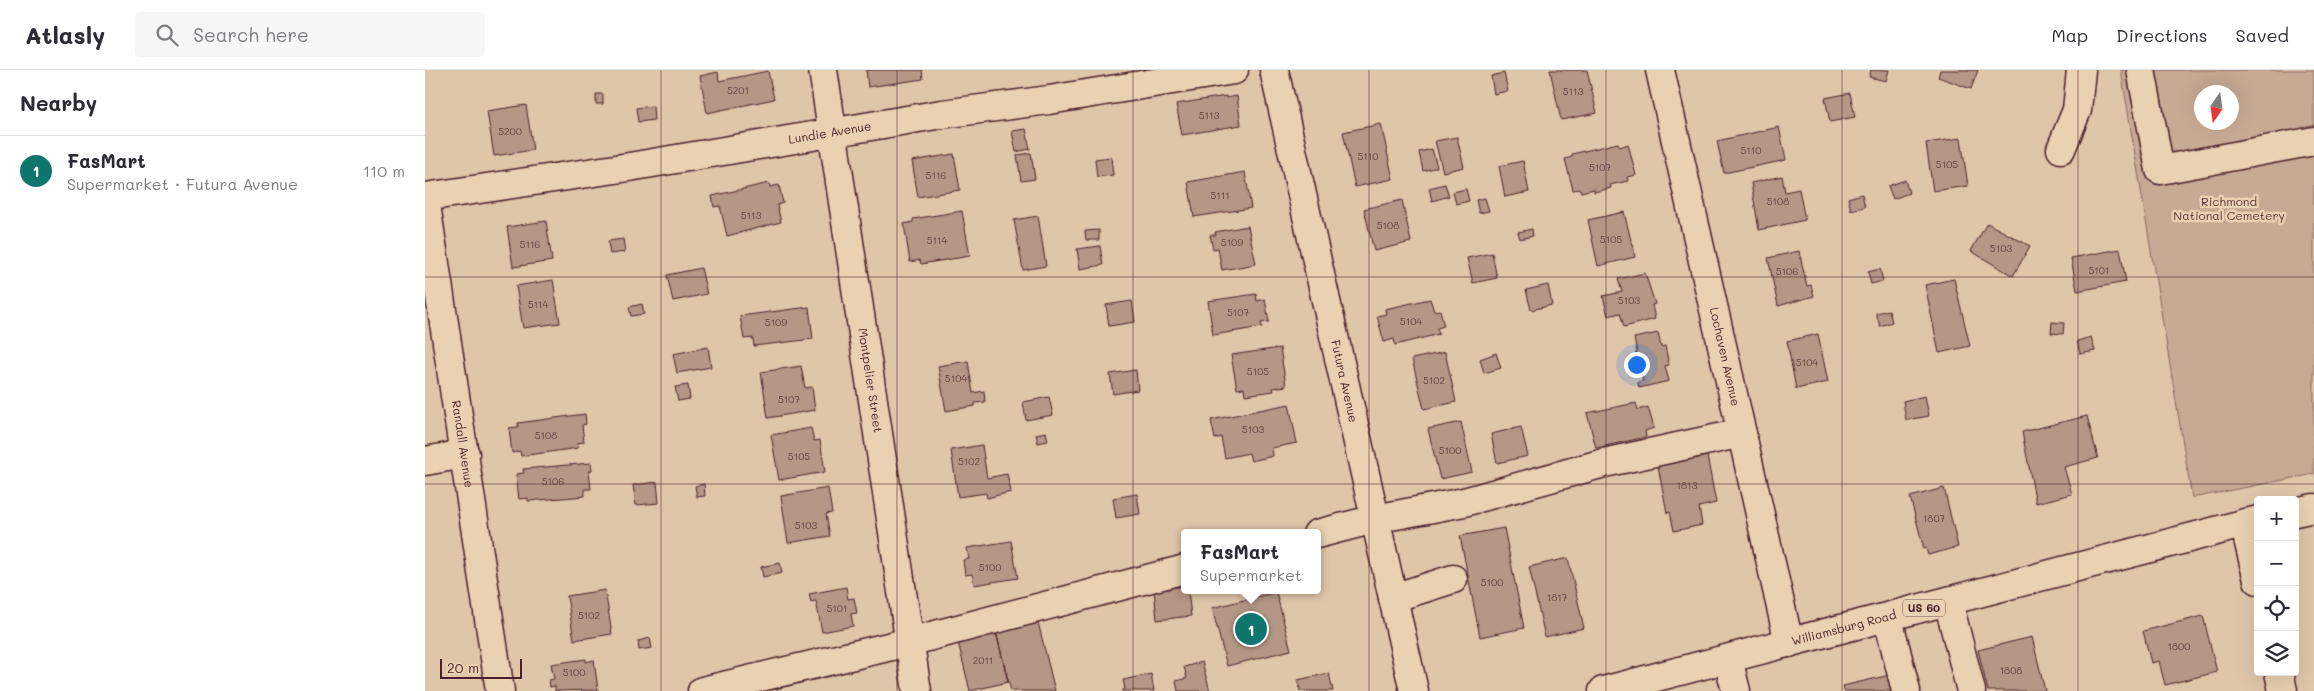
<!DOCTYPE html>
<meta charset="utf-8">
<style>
body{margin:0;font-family:Mali,sans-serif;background:#f7f7f7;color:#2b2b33}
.controls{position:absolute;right:15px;bottom:15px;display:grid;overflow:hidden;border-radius:5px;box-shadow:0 5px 20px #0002}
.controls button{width:45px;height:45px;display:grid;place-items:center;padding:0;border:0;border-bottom:1px solid #e1e1e2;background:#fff;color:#2b2b33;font:25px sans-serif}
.compass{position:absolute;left:1769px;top:15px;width:45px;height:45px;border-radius:50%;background:#fff;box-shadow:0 5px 20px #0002;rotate:193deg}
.scale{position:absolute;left:15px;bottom:12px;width:82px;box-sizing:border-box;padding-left:5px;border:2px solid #4a1f2b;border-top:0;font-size:14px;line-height:18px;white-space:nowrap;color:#4a1f2b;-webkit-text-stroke:4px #e9d1b1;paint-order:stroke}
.you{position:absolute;left:1211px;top:294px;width:18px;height:18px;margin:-12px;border:4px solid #fff;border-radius:50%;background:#1a73e8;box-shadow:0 0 0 8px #1a73e833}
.badge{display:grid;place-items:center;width:32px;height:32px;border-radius:50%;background:#0f766e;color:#fff;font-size:16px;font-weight:700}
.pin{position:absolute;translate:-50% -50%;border:2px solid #fff;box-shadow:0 1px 5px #0006}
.popup{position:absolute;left:756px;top:459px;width:140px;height:65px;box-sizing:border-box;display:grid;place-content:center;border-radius:5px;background:#fff;filter:drop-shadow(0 1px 4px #0005);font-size:16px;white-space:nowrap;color:#7c7c81}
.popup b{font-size:19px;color:#2b2b33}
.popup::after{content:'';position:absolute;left:50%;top:100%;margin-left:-10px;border:10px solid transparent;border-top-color:#fff}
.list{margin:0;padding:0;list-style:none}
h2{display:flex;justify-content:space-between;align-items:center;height:65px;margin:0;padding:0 20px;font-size:21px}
h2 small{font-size:16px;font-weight:400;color:#7c7c81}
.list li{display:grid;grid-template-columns:32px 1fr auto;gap:15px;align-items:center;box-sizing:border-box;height:70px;padding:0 20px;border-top:1px solid #e1e1e2}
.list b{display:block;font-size:19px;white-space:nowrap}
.list p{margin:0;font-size:16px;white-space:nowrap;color:#7c7c81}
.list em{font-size:16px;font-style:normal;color:#7c7c81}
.icon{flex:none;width:28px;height:28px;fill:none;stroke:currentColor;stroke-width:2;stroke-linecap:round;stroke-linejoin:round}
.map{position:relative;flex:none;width:1889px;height:621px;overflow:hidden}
header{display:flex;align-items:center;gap:30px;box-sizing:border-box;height:70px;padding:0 25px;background:#fff;border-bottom:1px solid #e1e1e2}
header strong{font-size:24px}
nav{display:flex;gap:28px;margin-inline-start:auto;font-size:18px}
.search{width:350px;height:45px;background:#f7f7f7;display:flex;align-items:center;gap:12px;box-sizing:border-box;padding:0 18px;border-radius:5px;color:#7c7c81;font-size:19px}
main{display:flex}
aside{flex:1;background:#fff}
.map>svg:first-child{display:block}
.green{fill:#c7aa94;stroke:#886460;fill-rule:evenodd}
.building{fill:#b59785;stroke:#4a1f2b}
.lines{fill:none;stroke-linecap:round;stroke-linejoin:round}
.minor-casing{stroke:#4a1f2b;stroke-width:31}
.major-casing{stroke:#4a1f2b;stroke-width:31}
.minor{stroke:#e9d1b1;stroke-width:28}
.major{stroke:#e9d1b1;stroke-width:28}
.grid{fill:none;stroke:#4a1f2b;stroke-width:1;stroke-opacity:0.55}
.labels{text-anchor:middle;stroke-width:5;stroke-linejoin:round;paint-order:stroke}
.number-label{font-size:10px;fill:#653d42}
.shield{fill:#e9d1b1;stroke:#7a5453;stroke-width:1}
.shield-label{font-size:11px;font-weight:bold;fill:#4a1f2b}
.street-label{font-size:12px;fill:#4a1f2b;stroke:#e9d1b1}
.park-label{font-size:12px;fill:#5d343b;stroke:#e9d1b1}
</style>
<header>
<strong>Atlasly</strong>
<div class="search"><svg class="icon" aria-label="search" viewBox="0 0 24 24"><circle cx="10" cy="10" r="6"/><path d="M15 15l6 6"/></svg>Search here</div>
<nav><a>Map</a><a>Directions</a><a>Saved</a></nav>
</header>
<main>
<aside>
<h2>Nearby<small></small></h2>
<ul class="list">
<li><span class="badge">1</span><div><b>FasMart</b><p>Supermarket · Futura Avenue</p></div><em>110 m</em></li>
</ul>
</aside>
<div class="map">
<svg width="1889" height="621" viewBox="0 0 1889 621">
<rect width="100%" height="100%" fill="#dfc6a9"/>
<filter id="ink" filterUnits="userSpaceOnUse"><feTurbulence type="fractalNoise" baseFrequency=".02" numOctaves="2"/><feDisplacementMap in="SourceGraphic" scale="10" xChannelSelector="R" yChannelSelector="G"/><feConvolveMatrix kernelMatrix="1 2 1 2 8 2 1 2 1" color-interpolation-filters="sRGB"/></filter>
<g filter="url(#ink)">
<path class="green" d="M1696,0H1889V404L1767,428ZM1776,22H1806V52H1776Z"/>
<path class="building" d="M441,0H497L498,9L443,17Z
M1125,0H1162L1172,43L1136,50Z
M1446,0H1464L1461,11L1444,7Z
M1515,0H1553L1546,19L1513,7Z
M343,1L349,29L282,43L275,6L293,2L294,11Z
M1079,3L1083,21L1069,24L1066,6Z
M1425,23L1430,47L1405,52L1400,28Z
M171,24H178V34H171Z
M801,26V28L812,26L816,55L757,65L751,34Z
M101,35L108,80L69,86L62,41Z
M228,36L229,50L213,52L211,38Z
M956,54L968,109L930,117L918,62Z
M1354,57L1361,90L1299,103L1292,71Z
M601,59L605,79L591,82L587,61Z
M1032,67L1039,97L1018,102L1010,71Z
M1536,68L1543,116L1508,121L1501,73Z
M1193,73L1195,77L1203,74L1211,105L1202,107L1203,111L1185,115L1186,118L1169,122V119L1156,122L1155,119L1148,120L1140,89L1147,87V84Z
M1007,79L1012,97L998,101L994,82Z
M606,83L610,109L596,111L592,85Z
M529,84L535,120L493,127L487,91Z
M686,87L688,105L672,107L670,89Z
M1098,91L1104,122L1080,127L1074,96Z
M820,102L826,138L769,147L763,112Z
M1357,106L1360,122L1374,119L1380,150L1334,160L1326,113Z
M1480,110L1484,123L1468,129L1463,116Z
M344,113L345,117L354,115L358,133L352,135L356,152L302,166L295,136L289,137L287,126Z
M1020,114L1024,126L1007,131L1004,118Z
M1041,119L1044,131L1031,134L1028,122Z
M1437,124L1440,137L1426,140L1423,128Z
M1060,128L1064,141L1054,143L1051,130Z
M977,130L986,172L949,181L939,139Z
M537,141L545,186L496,194L495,190L485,192L479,154L488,152V149Z
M1199,142L1210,187L1173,196L1163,150Z
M613,146L621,196L598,200L589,150Z
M121,151L127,191L88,197L82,157Z
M1562,153L1605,176L1588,206L1546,181Z
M823,156L831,194L797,200L793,178L788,179L785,165H791L790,162Z
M1107,159L1108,166L1095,169L1093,162Z
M674,160V170H661L660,161Z
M198,169L200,182L185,184L183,171Z
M675,176L678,195L655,199L652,179Z
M1695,179L1701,212L1652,221L1646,188Z
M1374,181L1382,216L1386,215L1389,226L1353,236L1343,188Z
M1067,183L1072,208L1048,213L1042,188Z
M276,198L282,224L248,231L242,205Z
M1455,199L1458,211L1446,214L1443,202Z
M1220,203L1230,234L1227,235L1230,249L1199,257L1195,243L1183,246L1178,226L1197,222L1193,209Z
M1529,209L1545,276L1514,283L1500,215Z
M128,210L135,253L98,258L91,216Z
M1123,215L1127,235L1106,240L1101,220Z
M831,224L832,231L840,229L844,252L836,253L837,257L788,265L783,231Z
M1005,229L1009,241L1015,240L1019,256L1012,258L1014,264L970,275L969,269L959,272L952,246L961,244L960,239Z
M707,231L710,252L684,256L681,235Z
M217,234L219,244L206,246L204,237Z
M384,237L388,269L329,276L328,268L319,269L315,246Z
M1464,240L1467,252L1455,256L1451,243Z
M1627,252L1639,253L1638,264L1626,263Z
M1233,263L1236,277L1240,276L1244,295L1240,296L1244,311L1214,318L1213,312L1218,311L1216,302L1214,303L1210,284L1212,282L1209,268Z
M1393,264L1403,312L1371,319L1362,271Z
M1666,267L1670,281L1655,284L1652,271Z
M283,277L286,297L252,303L248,284Z
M855,278L861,316L848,318L849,321L820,325L819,318L812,319L806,285Z
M1020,282L1031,332L999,339L987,289Z
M1071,283L1076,298L1059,303L1055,289Z
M543,291L548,323L559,321L560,332L550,333V336L521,341L513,296Z
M376,296L380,318L387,317L390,340L343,348L336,302Z
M711,300L713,320L688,324L685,304Z
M263,315L265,329L253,331L250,317Z
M1500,326L1504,346L1481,350L1478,331Z
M624,327L628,345L601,350L598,332Z
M1211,333L1213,340L1223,337L1229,358L1220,361L1221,367L1171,378L1162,343Z
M864,334L872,373L847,378L848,386L826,391L824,383L800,388L796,367L790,369L786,350Z
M160,344L161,354L157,355L159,372L152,373L153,378L96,386L95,381L87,383L84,358L93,357V353Z
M1662,346L1673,388L1639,397L1647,424L1611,433L1597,362Z
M1036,352L1047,402L1015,409L1003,359Z
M1096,357L1103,386L1072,393L1066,364Z
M386,358L389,371L395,370L400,402L354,410L346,365Z
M621,362L623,371L613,373L611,364Z
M557,375L562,408L582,404L586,422L562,428L561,423L533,427L526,380Z
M1282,386L1291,433L1274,437L1277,455L1249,461L1245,442L1242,443L1233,396Z
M166,393L167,400L164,401L166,419H160V426L103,431V428L94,429L91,404L99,403L98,399Z
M232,412L234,433L211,435L208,415Z
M279,414L280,426L272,427L270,416Z
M403,418L407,443L401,444L405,466L363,473L356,426Z
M1519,418L1533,477L1503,485L1501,478L1499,479L1485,427Z
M712,424L715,444L691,448L688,428Z
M1079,458L1099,558L1055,567L1035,466Z
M586,471L593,508L549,515L547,504L540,505L538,490L544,489L542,478Z
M1143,488L1159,558L1120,567L1104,497Z
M355,493L357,503L338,507L336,497Z
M760,516V520H763L766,546L732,550L729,520Z
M421,517L423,529L429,528L432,543L426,544L428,556L397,562L391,531L386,532L384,524Z
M180,520L187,564L149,570L142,526Z
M851,522L866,580L802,596L787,538Z
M1778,546L1792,602L1740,615L1734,591L1726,593L1718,561Z
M612,548L630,621H586L570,558Z
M570,558L583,612L545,621L532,568Z
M1607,567L1620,621H1563L1553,580Z
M225,568L227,578L214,580L213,571Z
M161,589V592L169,590L173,620L130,621V616L125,617L124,610L129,609L126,594Z
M777,592L785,621H753L751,611L762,608L759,597Z
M904,603L908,621H875L873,610Z
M726,604L729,621H697L700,619L698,610Z
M1469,604L1473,621H1419L1418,616Z"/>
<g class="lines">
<g class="minor-casing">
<g id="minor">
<path id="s1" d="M398,0L492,621"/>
<path id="s2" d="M849,0L989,621"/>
<path id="s3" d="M1235,0L1364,573"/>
<path d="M1716,0L1735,100L1889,71"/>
<path d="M1636,79L1652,40L1656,0"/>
<path id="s4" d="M0,127L204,97L517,44L624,30L809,0"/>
<path id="s5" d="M0,128L75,621"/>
<path d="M0,391L40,384"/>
<path d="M1819,453L1833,510"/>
<path d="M892,464L950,449L1039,432L1179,393L1317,363"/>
<path d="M968,528L1028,509"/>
<path d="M1523,531L1546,621"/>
<path d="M1463,548L1481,621"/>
<path d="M1303,589L1311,621"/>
<path d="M1854,602L1858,621"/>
<path d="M277,621L484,572L760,499"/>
</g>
</g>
<g class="major-casing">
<g id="major">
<path d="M1870,442L1889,438"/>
<path id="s6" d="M1178,621L1833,450"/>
</g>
</g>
<use href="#minor" class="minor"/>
<use href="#major" class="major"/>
</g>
</g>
<path class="grid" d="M236,0V621M472,0V621M708,0V621M944,0V621M1181,0V621M1417,0V621M1653,0V621M0,207H1889M0,414H1889"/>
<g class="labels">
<g class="number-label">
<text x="313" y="24">5201</text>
<text x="1148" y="25">5113</text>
<text x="784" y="49">5113</text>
<text x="85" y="65">5200</text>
<text x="1326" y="84">5110</text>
<text x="943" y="90">5110</text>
<text x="1522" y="98">5105</text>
<text x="1175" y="101">5107</text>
<text x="511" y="109">5116</text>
<text x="795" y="129">5111</text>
<text x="1353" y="135">5108</text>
<text x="326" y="149">5113</text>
<text x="963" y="159">5108</text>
<text x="1186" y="173">5105</text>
<text x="512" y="174">5114</text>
<text x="807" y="176">5109</text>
<text x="105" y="178">5116</text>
<text x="1576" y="182">5103</text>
<text x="1674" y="204">5101</text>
<text x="1362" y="205">5106</text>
<text x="1204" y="234">5103</text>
<text x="113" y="238">5114</text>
<text x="813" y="246">5107</text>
<text x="986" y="255">5104</text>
<text x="351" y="256">5109</text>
<text x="1382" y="296">5104</text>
<text x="833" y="305">5105</text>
<text x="531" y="312">5104</text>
<text x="1009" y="314">5102</text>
<text x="364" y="333">5107</text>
<text x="828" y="363">5103</text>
<text x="121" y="369">5108</text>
<text x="1025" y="384">5100</text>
<text x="374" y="390">5105</text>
<text x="544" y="395">5102</text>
<text x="128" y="415">5106</text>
<text x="1262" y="419">1813</text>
<text x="1509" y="452">1807</text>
<text x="381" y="459">5103</text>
<text x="565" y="501">5100</text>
<text x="1067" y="516">5100</text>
<text x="1132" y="531">1817</text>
<text x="412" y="542">5101</text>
<text x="164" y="549">5102</text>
<text x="1754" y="580">1800</text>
<text x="558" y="594">2011</text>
<text x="1586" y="604">1808</text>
<text x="149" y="606">5100</text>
</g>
<rect class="shield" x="1478" y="529.5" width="42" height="17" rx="4"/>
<g class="shield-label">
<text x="1499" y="542">US 60</text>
</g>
<g class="street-label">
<text dy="4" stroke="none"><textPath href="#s4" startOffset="410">Lundie Avenue</textPath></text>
<text dy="4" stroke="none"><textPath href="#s3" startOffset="294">Lochaven Avenue</textPath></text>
<text dy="4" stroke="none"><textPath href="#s1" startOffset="314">Montpelier Street</textPath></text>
<text dy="4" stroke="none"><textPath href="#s2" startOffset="319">Futura Avenue</textPath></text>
<text dy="4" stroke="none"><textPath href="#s5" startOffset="249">Randall Avenue</textPath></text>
<text dy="4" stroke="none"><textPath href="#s6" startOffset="249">Williamsburg Road</textPath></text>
</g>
<g class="park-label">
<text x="1804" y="136">Richmond<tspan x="1804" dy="14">National Cemetery</tspan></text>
</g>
</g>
</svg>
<div class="controls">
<button>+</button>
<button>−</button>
<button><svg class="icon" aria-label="locate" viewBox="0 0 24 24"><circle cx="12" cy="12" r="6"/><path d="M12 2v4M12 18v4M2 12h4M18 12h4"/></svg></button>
<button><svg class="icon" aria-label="layers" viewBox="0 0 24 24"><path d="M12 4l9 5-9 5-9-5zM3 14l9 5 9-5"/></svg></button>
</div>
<svg class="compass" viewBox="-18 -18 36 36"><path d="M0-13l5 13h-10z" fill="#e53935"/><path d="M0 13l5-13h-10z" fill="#7c7c81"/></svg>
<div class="scale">20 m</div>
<div class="you"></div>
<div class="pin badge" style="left:826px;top:559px">1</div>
<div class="popup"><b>FasMart</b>Supermarket</div>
</div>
</main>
